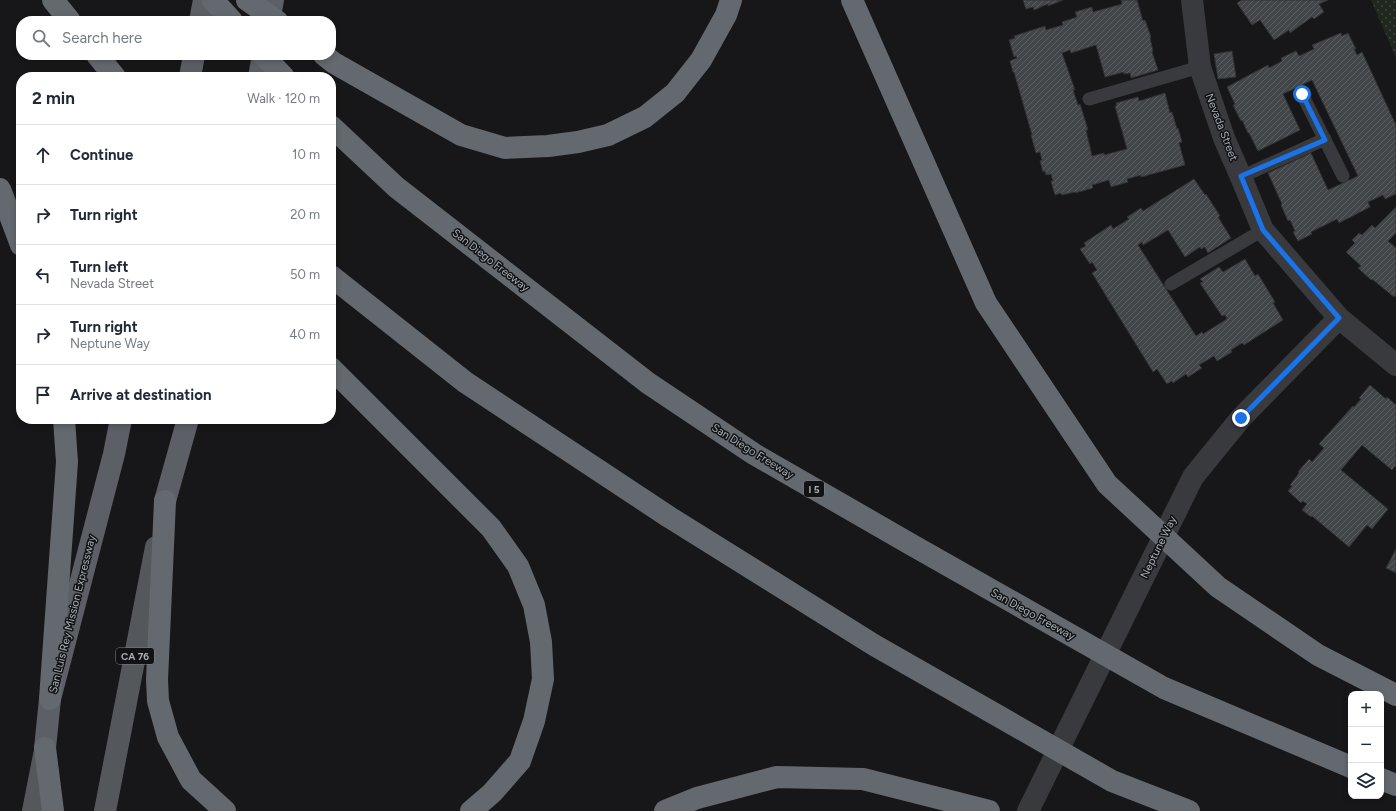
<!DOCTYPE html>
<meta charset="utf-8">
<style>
body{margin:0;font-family:Figtree,sans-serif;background:#f2f2f3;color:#1f2937}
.controls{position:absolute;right:12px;bottom:12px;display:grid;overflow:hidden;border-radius:8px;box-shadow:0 2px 6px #0003}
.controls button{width:36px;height:36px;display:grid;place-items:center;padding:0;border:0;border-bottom:1px solid #e0e1e3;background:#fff;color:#1f2937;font:20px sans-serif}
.stop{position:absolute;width:12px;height:12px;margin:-9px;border:3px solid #1a73e8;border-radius:50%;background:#fff}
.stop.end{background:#1a73e8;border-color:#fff;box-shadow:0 1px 4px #0008}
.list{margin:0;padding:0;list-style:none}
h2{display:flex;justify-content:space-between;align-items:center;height:52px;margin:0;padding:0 16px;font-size:17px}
h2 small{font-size:13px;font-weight:400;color:#747a83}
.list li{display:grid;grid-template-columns:26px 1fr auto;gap:12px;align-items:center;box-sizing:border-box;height:60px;padding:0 16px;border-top:1px solid #e0e1e3}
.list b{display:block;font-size:15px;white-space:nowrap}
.list p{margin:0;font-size:13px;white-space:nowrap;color:#747a83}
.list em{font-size:13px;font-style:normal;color:#747a83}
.icon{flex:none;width:22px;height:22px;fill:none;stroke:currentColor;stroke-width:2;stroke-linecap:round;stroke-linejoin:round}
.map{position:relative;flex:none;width:1396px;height:811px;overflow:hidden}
.search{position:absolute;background:#fff;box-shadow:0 2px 6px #0003;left:16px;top:16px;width:320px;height:44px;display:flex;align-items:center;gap:10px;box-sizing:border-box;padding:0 14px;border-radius:16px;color:#747a83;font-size:15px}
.panel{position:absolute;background:#fff;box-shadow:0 2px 6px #0003;left:16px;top:72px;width:320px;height:352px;border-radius:16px}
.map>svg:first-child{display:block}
.grass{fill:url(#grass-dots)}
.building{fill:url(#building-hatch);stroke:#313235}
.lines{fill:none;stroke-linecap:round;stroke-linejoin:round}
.service{stroke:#383a3e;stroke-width:13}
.minor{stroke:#383a3e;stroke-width:22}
.tertiary{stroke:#383a3e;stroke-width:22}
.primary{stroke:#54585d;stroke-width:22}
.trunk{stroke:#5c6066;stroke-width:22}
.motorway{stroke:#64696f;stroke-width:22}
.route{stroke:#1a73e8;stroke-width:5}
.labels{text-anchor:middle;stroke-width:3;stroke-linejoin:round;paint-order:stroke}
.shield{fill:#121214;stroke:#7c8187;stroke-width:1}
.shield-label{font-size:10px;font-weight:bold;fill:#a9b1b8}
.street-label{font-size:11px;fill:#a9b1b8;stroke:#121214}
</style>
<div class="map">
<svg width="1396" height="811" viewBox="0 0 1396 811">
<defs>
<pattern id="grass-dots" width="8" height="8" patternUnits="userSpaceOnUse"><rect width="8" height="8" fill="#1f271f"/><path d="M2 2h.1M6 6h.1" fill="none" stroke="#3d443d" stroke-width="1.8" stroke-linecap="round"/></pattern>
<pattern id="building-hatch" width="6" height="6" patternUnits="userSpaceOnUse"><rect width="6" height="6" fill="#434649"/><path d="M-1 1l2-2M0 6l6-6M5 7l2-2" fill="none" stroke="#5b5e61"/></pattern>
</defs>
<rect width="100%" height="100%" fill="#171719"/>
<path class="grass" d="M1371,0H1396V58Z"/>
<path class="building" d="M1023,0H1063L1048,6V4L1034,10L1033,7L1026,9Z
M1121,0H1137L1143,21L1145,20L1151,37L1150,38L1153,51L1152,52L1158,70L1131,78L1130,73L1124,74V72L1105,77L1096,45L1071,53L1070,50L1062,53L1075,90H1073L1078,105L1080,104L1088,130H1086L1092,156L1104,153V155L1127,149L1115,106H1117L1116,103L1138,97L1139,101L1165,93L1170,113L1172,112L1177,129L1178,128L1182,142L1179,143L1185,165L1141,177V175L1127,179L1128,182L1111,187L1109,180L1092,185L1093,188L1075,193V192L1062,195L1061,193L1055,195L1051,181H1053L1051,174L1046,175L1045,171L1043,172L1040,161L1042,160L1040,152L1036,153L1031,135H1032L1014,72H1013L1010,61L1017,58L1016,56L1014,57L1009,40L1015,38L1014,36L1045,26L1046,30L1063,25L1062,22L1077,17L1075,12L1092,7L1093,12L1122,4Z
M1242,0H1328L1319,4L1324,12L1314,19L1312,17L1290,33L1289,30L1274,40L1260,20L1252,25L1237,3Z
M1341,33L1342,36L1348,33L1356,49H1354L1357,55L1362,52L1396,125V194L1385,199L1383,195L1368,202L1370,207L1339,223L1337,219L1311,232L1312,234L1298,241L1293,232L1295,231L1290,220L1288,221L1281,205L1282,204L1268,173L1311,153L1328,190L1358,176L1312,80L1283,94L1300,130L1258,151L1249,133H1248L1242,120L1241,121L1233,105L1235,104L1227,87L1268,65L1269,68L1282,61L1281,58L1296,51L1299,56L1314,49L1312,45Z
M1232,51L1236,77L1218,79L1214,54Z
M1194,179L1205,195L1206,194L1220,216L1218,217L1231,238L1208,253L1205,247L1201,249L1200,247L1185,257L1168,230L1143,245L1142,242L1138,245L1196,336L1202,332L1203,334L1227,319L1225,315L1222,316L1200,283L1203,282L1200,279L1219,267L1223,272L1245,259L1255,276L1258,274L1275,302L1273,303L1283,320L1244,345L1242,343L1231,350L1232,352L1217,361L1214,356L1199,365L1202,368L1188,377L1186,374L1173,383L1172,381L1167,384L1157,369L1153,372L1092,273L1097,270L1092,262L1090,264L1080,249L1086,246L1084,243L1111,225L1113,229L1129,219L1127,217L1141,208L1143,211Z
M1396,207V233L1388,241L1396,248V295L1394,297L1372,279L1371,280L1358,268L1361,266L1346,252L1355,243L1352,240L1359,233L1362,235L1372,225L1375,228Z
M1370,385L1386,399L1387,397L1396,405V465L1392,470L1362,445L1341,470L1388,509L1372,529L1367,525L1349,547L1312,516L1311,517L1302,510L1307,504L1303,501L1301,503L1288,491L1292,486L1290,485L1299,473L1298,472L1309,459L1312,462L1324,448L1319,444L1353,406L1354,407L1361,399L1359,398Z
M1396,549V573L1386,568Z"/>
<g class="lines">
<path class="service" d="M1302,94L1343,176
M1089,99L1200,67
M1241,177L1325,139
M1171,284L1263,230"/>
<path class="minor" d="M1192,0L1200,67L1224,138L1241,177L1263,230L1339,318L1396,365
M1241,418L1339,318"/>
<path class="tertiary" d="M1028,811L1193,477L1241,418"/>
<path class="primary" d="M33,811L44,755
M105,811L156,547"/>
<path class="trunk" d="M200,21L204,0
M269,21L273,0
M190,77L194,55
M259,77L263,55
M165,501L188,419
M45,748L50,699L114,454L121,419"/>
<path class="motorway" d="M53,0L70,21
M213,0L232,21
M247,0L277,21
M852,0L986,303L1107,484L1218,587L1318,655L1396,695
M97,55L115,77
M263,55L284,77
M324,55L334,63L461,135L505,148L548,146L578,142L608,135L645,117L675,93L701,60L726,15L731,0
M331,126L396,187L648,383L754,454L912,545L1164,688L1351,767
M0,189L21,245
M331,276L465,382L669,517L874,645L1112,781L1189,811
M331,368L491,528L518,566L534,605L541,642L543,679L534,721L520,761L492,793L471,811
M165,501L157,680L158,701L168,737L191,780L225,811
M50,699L67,462L64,419
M45,748L53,811
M1381,779L1396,785
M665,811L697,798L777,777L863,779L989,811"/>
</g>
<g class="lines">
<path class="route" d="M1241,418L1339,318L1263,230L1241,176L1325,140L1302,94"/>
</g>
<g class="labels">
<g class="shield">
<rect x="804" y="481" width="20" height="16" rx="3"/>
<rect x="116" y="648" width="38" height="16" rx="3"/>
</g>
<g class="shield-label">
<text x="814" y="493">I 5</text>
<text x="135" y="660">CA 76</text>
</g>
<g class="street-label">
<text transform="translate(1222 127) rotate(69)" y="4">Nevada Street</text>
<text transform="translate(491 260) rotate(38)" y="4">San Diego Freeway</text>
<text transform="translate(753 451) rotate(32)" y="4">San Diego Freeway</text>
<text transform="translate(1158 547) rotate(-64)" y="4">Neptune Way</text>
<text transform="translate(72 614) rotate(-76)" y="4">San Luis Rey Mission Expressway</text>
<text transform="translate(1033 614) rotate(29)" y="4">San Diego Freeway</text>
</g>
</g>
</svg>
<div class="controls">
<button>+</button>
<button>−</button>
<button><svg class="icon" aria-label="layers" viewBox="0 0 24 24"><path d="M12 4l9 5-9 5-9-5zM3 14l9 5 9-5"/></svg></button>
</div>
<div class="stop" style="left:1302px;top:94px"></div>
<div class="stop end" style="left:1241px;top:418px"></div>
<div class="search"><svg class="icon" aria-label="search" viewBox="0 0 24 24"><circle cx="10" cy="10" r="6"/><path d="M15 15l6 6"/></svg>Search here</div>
<section class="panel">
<h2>2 min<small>Walk · 120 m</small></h2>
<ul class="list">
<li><svg class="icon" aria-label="ahead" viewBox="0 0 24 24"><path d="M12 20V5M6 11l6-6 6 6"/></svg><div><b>Continue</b></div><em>10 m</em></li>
<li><svg class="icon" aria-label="right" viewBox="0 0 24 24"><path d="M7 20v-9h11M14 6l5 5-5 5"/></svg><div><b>Turn right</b></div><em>20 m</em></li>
<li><svg class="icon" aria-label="left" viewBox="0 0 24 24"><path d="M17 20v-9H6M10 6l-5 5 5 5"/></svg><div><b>Turn left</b><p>Nevada Street</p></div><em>50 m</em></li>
<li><svg class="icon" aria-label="right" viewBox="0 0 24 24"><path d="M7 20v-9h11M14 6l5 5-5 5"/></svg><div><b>Turn right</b><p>Neptune Way</p></div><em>40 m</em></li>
<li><svg class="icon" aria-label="arrive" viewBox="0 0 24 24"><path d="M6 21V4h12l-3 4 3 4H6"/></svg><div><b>Arrive at destination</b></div></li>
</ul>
</section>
</div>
